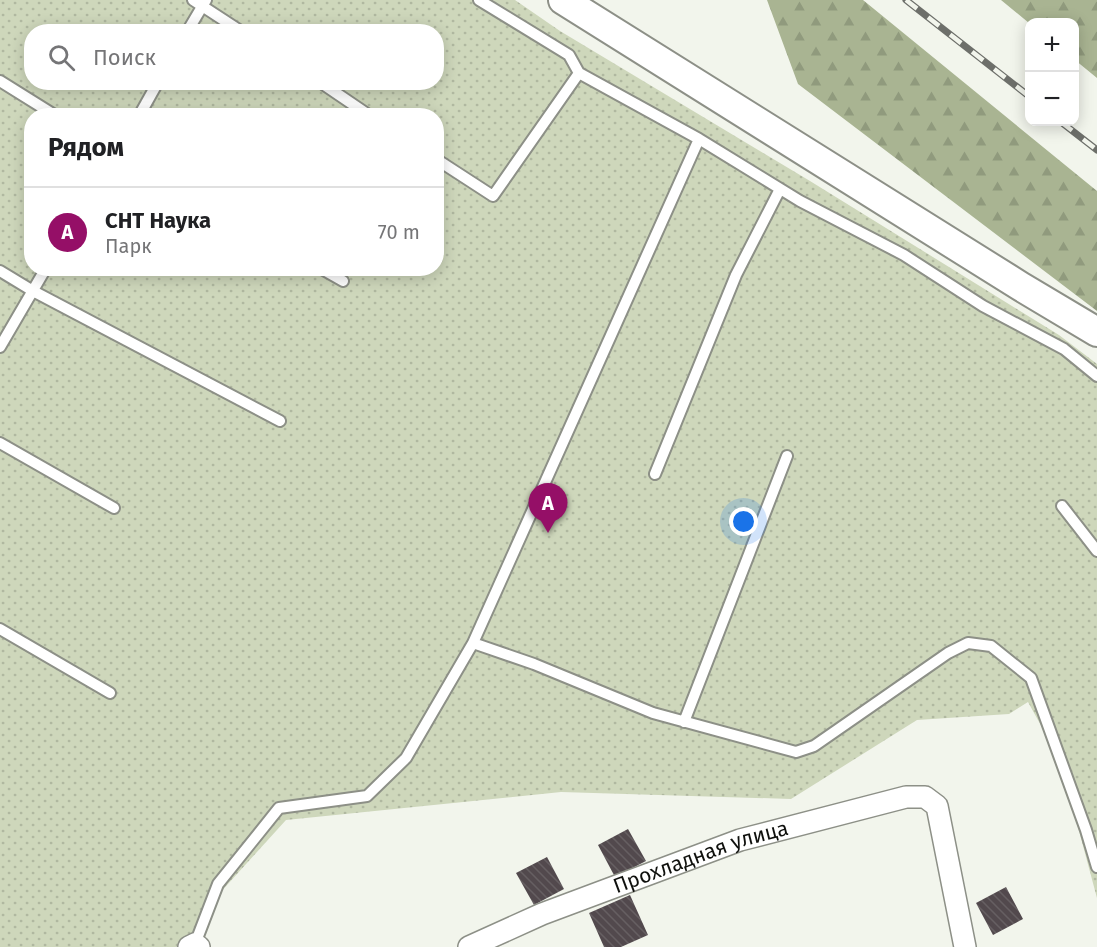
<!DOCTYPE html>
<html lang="ru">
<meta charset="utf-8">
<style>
body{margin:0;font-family:"Fira Sans",sans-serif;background:#f6f6f6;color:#202124}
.controls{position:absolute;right:18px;top:18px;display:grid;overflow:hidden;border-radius:12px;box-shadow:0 3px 15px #0003}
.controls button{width:54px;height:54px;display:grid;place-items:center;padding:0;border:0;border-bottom:2px solid #e0e0e0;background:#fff;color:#202124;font:30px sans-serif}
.you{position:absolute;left:744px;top:522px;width:21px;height:21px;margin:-15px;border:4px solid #fff;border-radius:50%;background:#1a73e8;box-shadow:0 0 0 9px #1a73e833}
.badge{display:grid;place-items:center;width:39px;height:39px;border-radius:50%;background:#950f67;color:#fff;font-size:20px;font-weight:700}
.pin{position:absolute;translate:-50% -50px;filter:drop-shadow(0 2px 3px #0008)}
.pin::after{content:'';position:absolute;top:32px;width:21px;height:18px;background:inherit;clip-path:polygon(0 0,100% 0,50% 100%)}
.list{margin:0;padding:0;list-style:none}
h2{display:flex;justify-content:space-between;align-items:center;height:78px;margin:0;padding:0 24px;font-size:26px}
h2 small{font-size:20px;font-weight:400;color:#757577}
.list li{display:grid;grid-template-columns:39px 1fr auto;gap:18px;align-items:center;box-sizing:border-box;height:90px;padding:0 24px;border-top:2px solid #e0e0e0}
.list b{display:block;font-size:22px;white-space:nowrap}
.list p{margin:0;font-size:20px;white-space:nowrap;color:#757577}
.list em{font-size:20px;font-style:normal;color:#757577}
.icon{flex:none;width:33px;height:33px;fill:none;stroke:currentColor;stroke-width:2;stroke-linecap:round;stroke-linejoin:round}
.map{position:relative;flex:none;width:1097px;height:947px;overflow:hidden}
.search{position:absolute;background:#fff;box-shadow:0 3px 15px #0003;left:24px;top:24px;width:420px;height:66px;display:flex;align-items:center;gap:15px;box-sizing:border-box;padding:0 21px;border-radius:24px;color:#757577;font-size:22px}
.panel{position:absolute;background:#fff;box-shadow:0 3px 15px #0003;left:24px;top:108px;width:420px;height:168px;border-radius:24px}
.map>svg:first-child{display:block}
.grass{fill:url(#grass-dots);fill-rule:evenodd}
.forest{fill:url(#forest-firs)}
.building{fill:url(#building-back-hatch)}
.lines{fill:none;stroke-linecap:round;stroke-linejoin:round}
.lane-casing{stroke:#8d9087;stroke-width:14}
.street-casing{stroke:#8d9087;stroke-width:24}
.secondary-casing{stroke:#8d9087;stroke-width:32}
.lane{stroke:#fff;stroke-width:10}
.street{stroke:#fff;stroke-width:21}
.secondary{stroke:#fff;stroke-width:28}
.rail-casing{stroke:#6d6f6a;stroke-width:7}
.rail{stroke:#f2f5ec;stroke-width:4.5;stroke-dasharray:14;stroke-linecap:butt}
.labels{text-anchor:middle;stroke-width:6;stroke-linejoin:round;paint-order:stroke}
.street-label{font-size:21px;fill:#0f100d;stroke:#f2f5ec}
</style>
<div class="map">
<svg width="1097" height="947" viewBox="0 0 1097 947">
<defs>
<pattern id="grass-dots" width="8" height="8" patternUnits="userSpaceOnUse" patternTransform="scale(1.5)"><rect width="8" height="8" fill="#ced7bb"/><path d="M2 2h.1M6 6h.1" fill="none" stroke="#b0b8a0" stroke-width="1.8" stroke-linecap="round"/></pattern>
<pattern id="forest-firs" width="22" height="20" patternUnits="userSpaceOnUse" patternTransform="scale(1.5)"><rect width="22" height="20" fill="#a9b492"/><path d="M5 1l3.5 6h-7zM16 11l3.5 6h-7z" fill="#909a7d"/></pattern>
<pattern id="building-back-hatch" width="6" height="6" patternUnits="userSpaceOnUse" patternTransform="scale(1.5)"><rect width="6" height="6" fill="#52494d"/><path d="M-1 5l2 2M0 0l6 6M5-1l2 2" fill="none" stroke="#665f62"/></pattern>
</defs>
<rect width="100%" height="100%" fill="#f2f5ec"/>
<path class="grass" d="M0,0H515L560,31L810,181L1059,335L1097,364V898L1060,760L1028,702L1009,714L917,720L791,799L561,792L286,820L218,895L200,947H0ZM32,32H436V82H32ZM32,116H436V268H32Z"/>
<path class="forest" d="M767,0H863L1097,191V311L798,84Z
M1001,0H1097V78L1075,60L1074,22L1029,23Z"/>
<path class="building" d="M628,829L646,861L615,877L598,845Z
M547,857L564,889L534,905L516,873Z
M1006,887L1023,919L993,935L976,903Z
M630,895L648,935L621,947H604L589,913Z"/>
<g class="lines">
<g class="lane-casing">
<path id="lane" d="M193,0L242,32
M479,0L569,55L579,73
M187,32L206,0
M0,81L56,116
M320,82L370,116
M139,116L158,82
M436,159L493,196L579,73L699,139L800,201L904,255L983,306L1064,349L1097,376
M320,268L343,281
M0,271L33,291L280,421
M0,347L46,268
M0,443L114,508
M655,474L736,275L780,189
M1062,506L1097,551
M0,629L110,693
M473,643L534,664L653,713L796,752L814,746L948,653L968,643L991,646L1031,678L1086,830L1097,867
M684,722L787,456
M195,944L218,884L279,808L367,796L406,758L473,643L699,139"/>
</g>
<g class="street-casing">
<g id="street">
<path d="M189,947L195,944L199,947"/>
<path id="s1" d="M469,947L542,914L740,840L906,797H925L937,806L965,947"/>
</g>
</g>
<g class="secondary-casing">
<path id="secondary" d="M563,0L1020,286L1097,332"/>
</g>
<use href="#lane" class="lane"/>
<use href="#street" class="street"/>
<use href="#secondary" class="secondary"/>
<g class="rail-casing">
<path id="rail" d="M906,0L1030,97
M1061,122L1097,150"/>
</g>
<use href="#rail" class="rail"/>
</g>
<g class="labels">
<g class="street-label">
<text dy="7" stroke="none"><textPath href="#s1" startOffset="249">Прохладная улица</textPath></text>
</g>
</g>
</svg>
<div class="controls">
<button>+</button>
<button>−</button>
</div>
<div class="you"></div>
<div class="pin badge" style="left:548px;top:533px">A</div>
<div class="search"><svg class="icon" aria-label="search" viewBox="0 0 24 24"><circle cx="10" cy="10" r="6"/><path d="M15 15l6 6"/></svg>Поиск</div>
<section class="panel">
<h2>Рядом<small></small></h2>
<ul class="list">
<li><span class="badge">A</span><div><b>СНТ Наука</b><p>Парк</p></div><em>70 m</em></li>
</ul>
</section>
</div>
